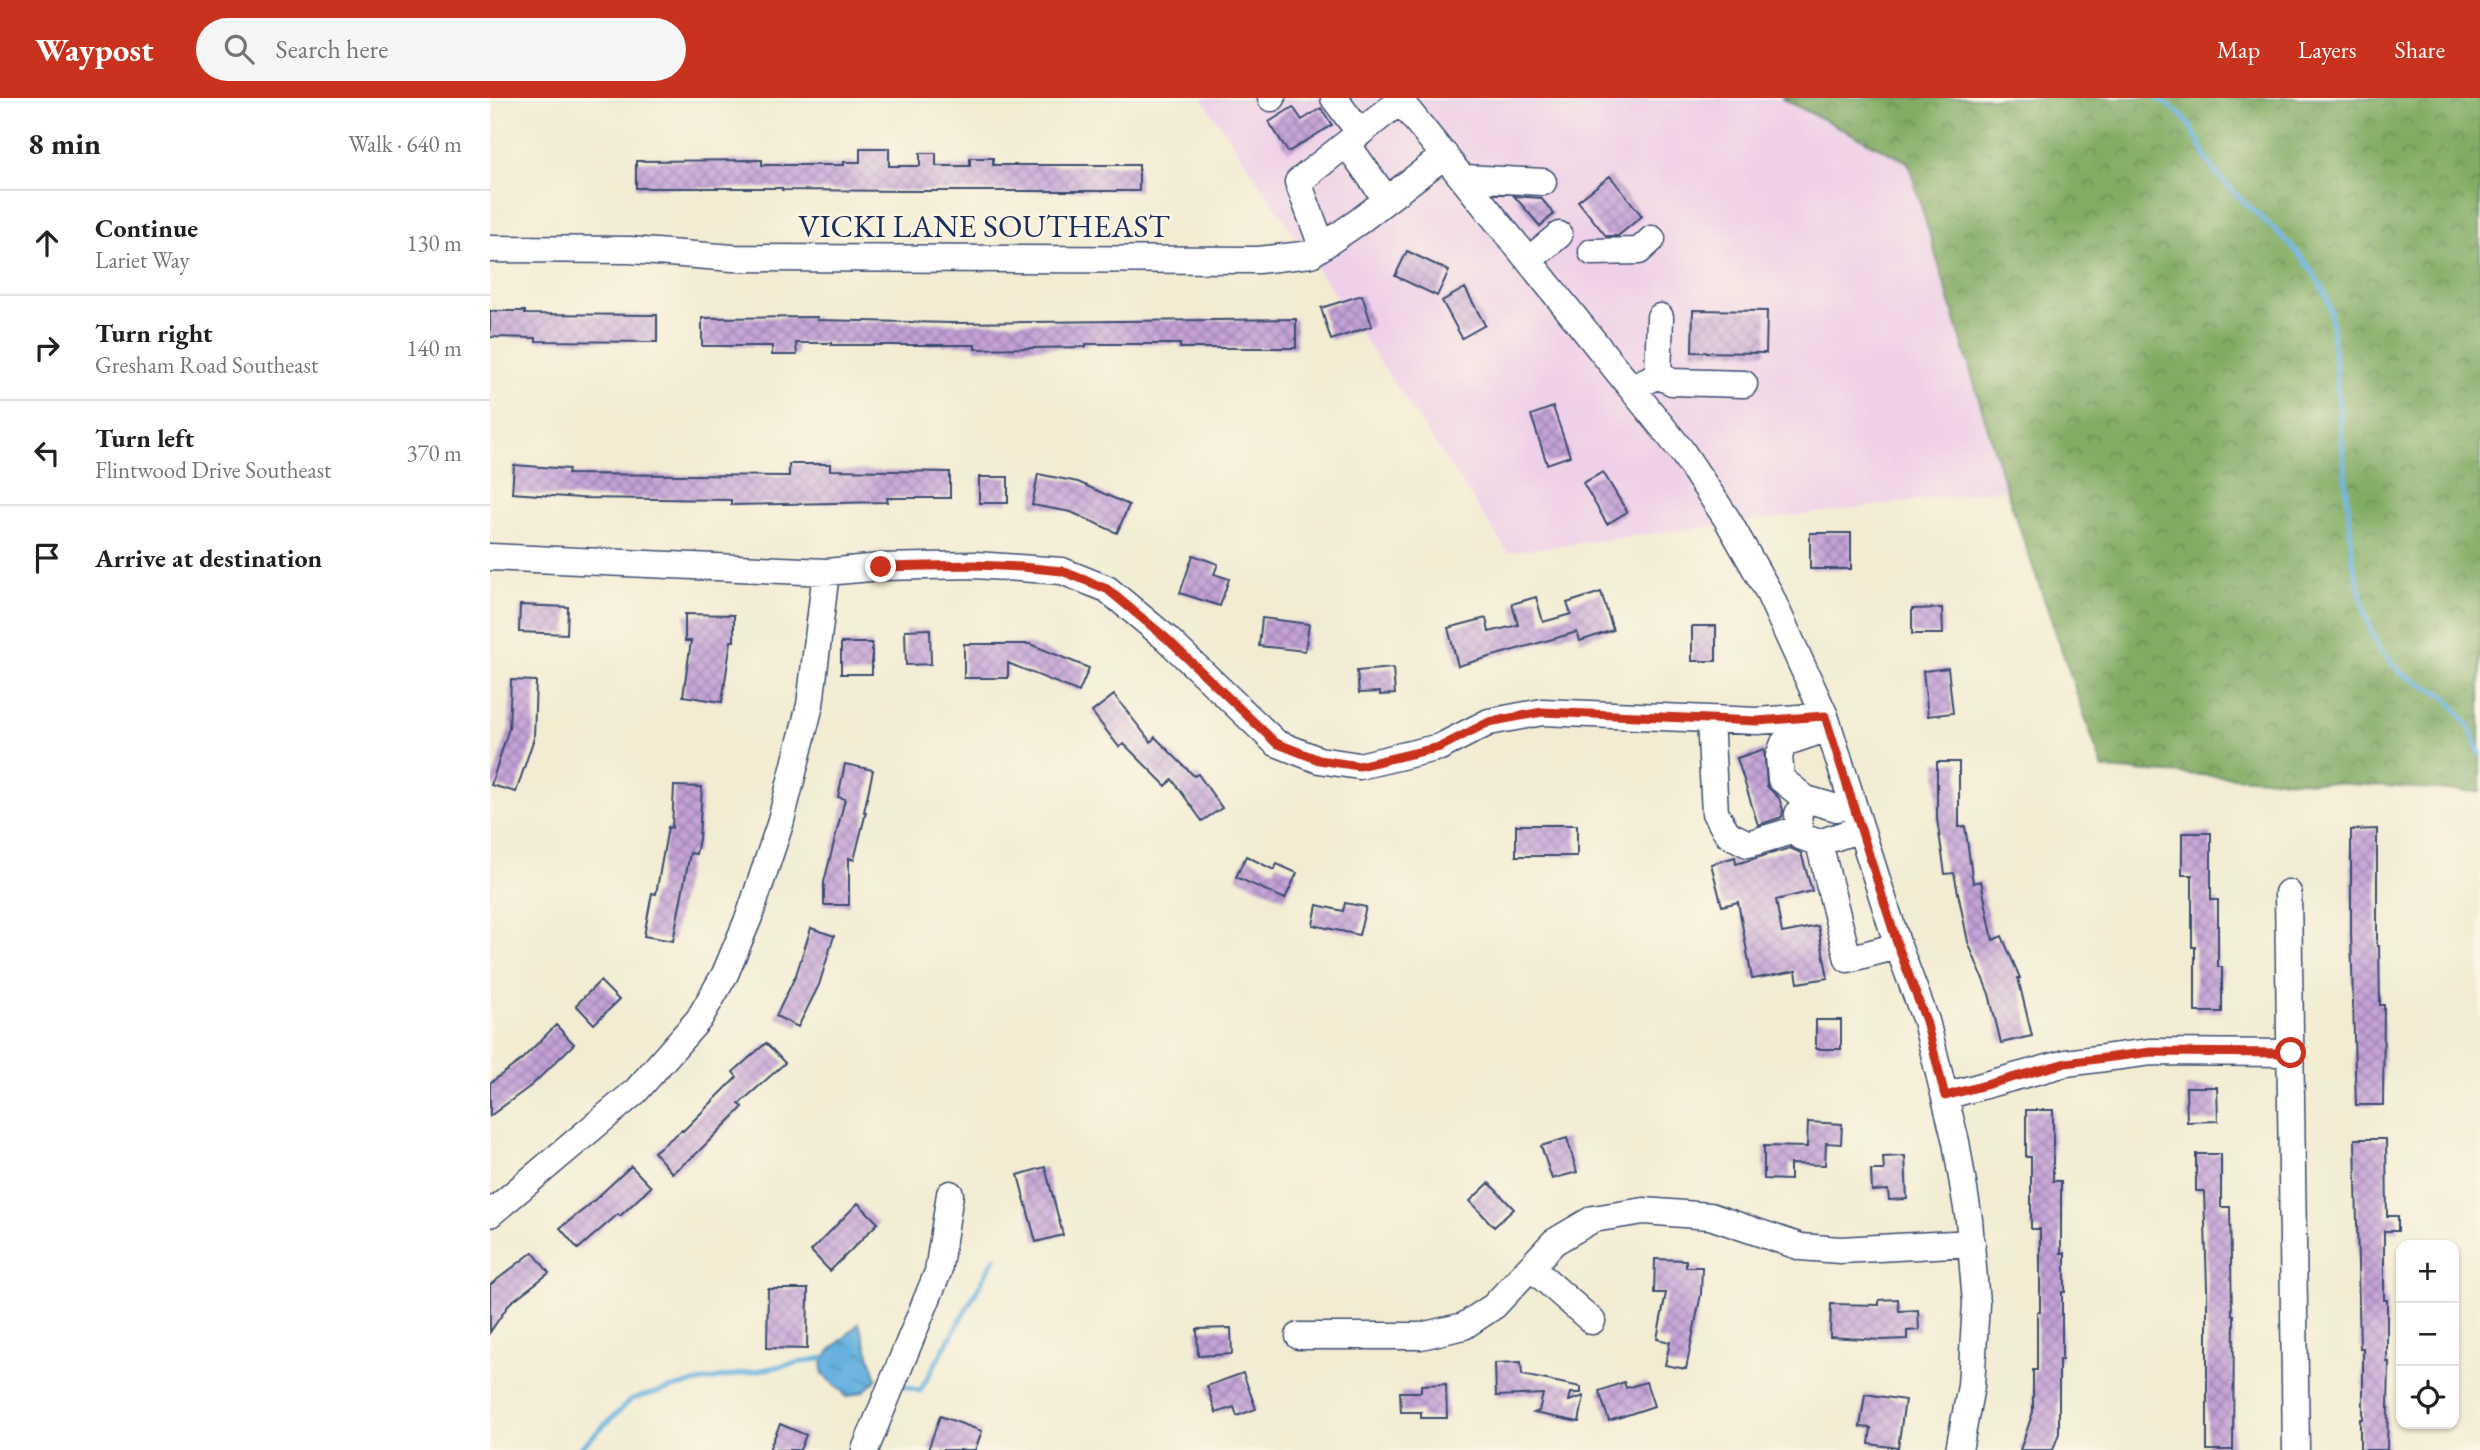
<!DOCTYPE html>
<meta charset="utf-8">
<style>
body{margin:0;font-family:"EB Garamond",serif;background:#f6f6f6;color:#202124}
.controls{position:absolute;right:21px;bottom:21px;display:grid;overflow:hidden;border-radius:14px;box-shadow:0 2px 5px #0004}
.controls button{width:63px;height:63px;display:grid;place-items:center;padding:0;border:0;border-bottom:2px solid #e0e0e0;background:#fff;color:#202124;font:35px sans-serif}
.stop{position:absolute;width:21px;height:21px;margin:-16px;border:5px solid #c8321e;border-radius:50%;background:#fff}
.stop.end{background:#c8321e;border-color:#fff;box-shadow:0 2px 7px #0008}
.list{margin:0;padding:0;list-style:none}
h2{display:flex;justify-content:space-between;align-items:center;height:91px;margin:0;padding:0 28px;font-size:30px}
h2 small{font-size:23px;font-weight:400;color:#757577}
.list li{display:grid;grid-template-columns:46px 1fr auto;gap:21px;align-items:center;box-sizing:border-box;height:105px;padding:0 28px;border-top:2px solid #e0e0e0}
.list b{display:block;font-size:26px;white-space:nowrap}
.list p{margin:0;font-size:23px;white-space:nowrap;color:#757577}
.list em{font-size:23px;font-style:normal;color:#757577}
.icon{flex:none;width:38px;height:38px;fill:none;stroke:currentColor;stroke-width:2;stroke-linecap:round;stroke-linejoin:round}
.map{position:relative;flex:none;width:1990px;height:1352px;overflow:hidden}
header{display:flex;align-items:center;gap:42px;box-sizing:border-box;height:98px;padding:0 35px;background:#c8321e;color:#fff}
header strong{font-size:33px}
nav{display:flex;gap:38px;margin-inline-start:auto;font-size:24px}
.search{width:490px;height:63px;background:#f6f6f6;display:flex;align-items:center;gap:18px;box-sizing:border-box;padding:0 24px;border-radius:38px;color:#757577;font-size:26px}
main{display:flex}
aside{flex:1;background:#fff}
.map>svg:first-child{display:block}
.built{fill:#eed0e8}
.forest{fill:url(#forest-crowns);stroke:#4e6e61;stroke-width:2}
.water{fill:url(#water-ripples);stroke:#40709e;stroke-width:2}
.lines{fill:none;stroke-linecap:round;stroke-linejoin:round}
.stream{stroke:#66b1df;stroke-width:5}
.building{fill:url(#building-cross-hatch)}
.minor-casing{stroke:#3b4b70;stroke-width:29}
.minor{stroke:#fff;stroke-width:26}
.route{stroke:#c8321e;stroke-width:9}
.labels{text-anchor:middle;stroke-width:5;stroke-linejoin:round;paint-order:stroke}
.street-label{font-size:32px;fill:#1b2f5e;stroke:#fcf5e5}
</style>
<header>
<strong>Waypost</strong>
<div class="search"><svg class="icon" aria-label="search" viewBox="0 0 24 24"><circle cx="10" cy="10" r="6"/><path d="M15 15l6 6"/></svg>Search here</div>
<nav><a>Map</a><a>Layers</a><a>Share</a></nav>
</header>
<main>
<aside>
<h2>8 min<small>Walk · 640 m</small></h2>
<ul class="list">
<li><svg class="icon" aria-label="ahead" viewBox="0 0 24 24"><path d="M12 20V5M6 11l6-6 6 6"/></svg><div><b>Continue</b><p>Lariet Way</p></div><em>130 m</em></li>
<li><svg class="icon" aria-label="right" viewBox="0 0 24 24"><path d="M7 20v-9h11M14 6l5 5-5 5"/></svg><div><b>Turn right</b><p>Gresham Road Southeast</p></div><em>140 m</em></li>
<li><svg class="icon" aria-label="left" viewBox="0 0 24 24"><path d="M17 20v-9H6M10 6l-5 5 5 5"/></svg><div><b>Turn left</b><p>Flintwood Drive Southeast</p></div><em>370 m</em></li>
<li><svg class="icon" aria-label="arrive" viewBox="0 0 24 24"><path d="M6 21V4h12l-3 4 3 4H6"/></svg><div><b>Arrive at destination</b></div></li>
</ul>
</aside>
<div class="map">
<svg width="1990" height="1352" viewBox="0 0 1990 1352">
<defs>
<pattern id="forest-crowns" width="20" height="18" patternUnits="userSpaceOnUse" patternTransform="scale(1.75)"><rect width="20" height="18" fill="#82ac64"/><path d="M2 6a3 3 0 1 1 6 0M12 15a3 3 0 1 1 6 0" fill="none" stroke="#6a8c56"/></pattern>
<pattern id="water-ripples" width="26" height="14" patternUnits="userSpaceOnUse" patternTransform="scale(1.75)"><rect width="26" height="14" fill="#66b1df"/><path d="M2 4q2-2 4 0t4 0M15 11q2-2 4 0t4 0" fill="none" stroke="#5390b8"/></pattern>
<pattern id="building-cross-hatch" width="8" height="8" patternUnits="userSpaceOnUse" patternTransform="scale(1.75)"><rect width="8" height="8" fill="#c4a2d7"/><path d="M0 0l8 8M0 8l8-8" fill="none" stroke="#9e84b2"/></pattern>
</defs>
<rect width="100%" height="100%" fill="#fcf5e5"/>
<filter id="ink" filterUnits="userSpaceOnUse"><feTurbulence type="fractalNoise" baseFrequency=".0143" numOctaves="2"/><feDisplacementMap in="SourceGraphic" scale="14" xChannelSelector="R" yChannelSelector="G"/><feConvolveMatrix kernelMatrix="1 2 1 2 8 2 1 2 1" color-interpolation-filters="sRGB"/></filter>
<filter id="wash" filterUnits="userSpaceOnUse"><feTurbulence type="fractalNoise" baseFrequency=".00686" numOctaves="4" result="noise"/><feDisplacementMap in="SourceGraphic" scale="28" xChannelSelector="R" yChannelSelector="G"/><feGaussianBlur stdDeviation="1.57" result="paint"/><feColorMatrix in="noise" values="0 0 0 0 0 0 0 0 0 0 0 0 0 0 0 0 0 1.4 0 .05"/><feComposite in="paint" operator="in"/></filter>
<g filter="url(#wash)">
<rect width="100%" height="100%" fill="#f3ecd3"/>
<path class="built" d="M712,0H1291L1418,64L1516,391L1018,454Z"/>
<path class="forest" d="M1291,0H1990V694L1613,671L1516,391L1418,64Z"/>
<path class="water" d="M369,1225L387,1281L374,1293L356,1299L352,1293L333,1277C329,1257 343,1251 356,1238C361,1234 364,1229 369,1225Z"/>
<g class="lines">
<path class="stream" d="M1667,0C1676,6 1686,12 1693,19C1708,34 1712,59 1726,75C1765,122 1820,148 1840,209L1863,463L1877,523L1888,550L1912,576L1957,599L1980,630L1990,656
M411,1287L430,1293L505,1160
M88,1352L142,1301L198,1286L333,1260"/>
</g>
<g id="blocks">
<path class="building" d="M803,9L812,22L831,10L842,27L798,54L779,24Z
M370,50H399V68H430V55H446V68H480V60H503V67H649V93H417L292,92V90H146V63L272,62V67H354V64H370Z
M1120,78L1152,118L1128,138H1116L1088,103Z
M1024,98L1051,100L1064,116L1050,128Z
M917,153L959,173L947,198L905,178Z
M975,190L995,227L972,240L952,203Z
M872,197L882,228L841,242L831,210Z
M1203,212L1277,213L1276,255L1202,254Z
M0,213H35V216L167,217V244L46,243V240L0,239Z
M327,219V222L463,225L806,221V250H690V246H596V249L485,251V247H341V245H306L307,257H282V248H212V220Z
M1063,309L1080,358L1057,366L1041,317Z
M299,366H340V372L460,374V400H397L398,404L241,407V402L90,400L22,395L24,367L79,371L78,376L299,378Z
M1113,374L1137,414L1117,426L1093,385Z
M548,376L588,384L639,407L627,435L581,414L542,407Z
M489,379H518V405H489Z
M1320,435H1361V471H1320Z
M703,457L728,466L724,476L739,481L730,508L690,495Z
M1111,494L1123,532L1090,543L1087,534L968,568L958,530L996,520L999,534L1028,527L1022,506L1046,499L1053,524L1081,516L1077,505Z
M30,507L78,509L77,536L29,534Z
M1452,510L1453,536H1422V511Z
M195,516L244,517V543H241L232,604L193,598L201,543H195Z
M772,520L819,526L815,553L769,548Z
M1202,528H1226V563H1202Z
M440,531L441,566L416,567L415,532Z
M351,545H382V576H351Z
M474,546H540L599,570L589,594L518,565V580H474Z
M903,570L905,596L890,597V594L869,595L867,573Z
M1458,570L1463,615L1438,618L1433,573Z
M21,582L46,583L44,640L26,694L1,687L19,630Z
M624,597L661,644L665,639L704,678L708,676L732,710L712,723L682,681L676,688L634,646L629,649L602,614Z
M1274,651L1277,688L1289,700L1293,712L1292,719L1268,727L1247,660Z
M1447,664H1469V729L1475,728L1483,785L1491,783L1503,842L1512,838L1530,880H1528L1542,938L1511,945L1499,896L1478,844L1464,775L1455,776L1447,721Z
M355,666L383,672L374,714H376L364,762L359,760V807H334V784L355,701L348,699Z
M184,688L212,689L209,741L206,756L200,755L183,843L154,838L162,795L166,796L178,729L182,730Z
M1026,727H1087V758H1026Z
M1887,731V848H1889L1890,907H1894L1893,1007H1866L1861,834V732Z
M1692,735H1721V802H1728V869H1732V914H1705V849H1702V777H1692Z
M1300,750L1311,755L1322,793L1286,802L1292,835L1328,828L1338,880L1308,885L1306,873L1262,881L1248,804L1232,808L1221,766L1245,759L1246,766Z
M756,758L784,772L787,766L807,775L795,801L746,779Z
M855,805L876,809L869,837L823,827L827,807L853,813Z
M321,830L344,838L329,887L308,929L286,918L306,877Z
M110,883L129,902L104,926L86,907Z
M1326,922H1351V951H1326Z
M66,927L84,946L42,987L0,1018V985L30,963Z
M276,945L295,965L249,1006L253,1009L205,1057L182,1075L164,1054L192,1032L193,1033L247,979L243,974Z
M1696,989H1727L1728,1023L1697,1024Z
M1536,1012H1563V1083H1571V1155H1575V1194H1572V1262H1569V1335L1563,1352H1530L1543,1314V1272H1547V1214H1550V1131H1541V1059H1536Z
M1318,1024L1352,1026L1351,1046L1336,1045L1335,1067L1300,1066V1082L1274,1081V1048L1317,1049Z
M1077,1040L1087,1074L1062,1081L1051,1048Z
M1865,1041H1896L1897,1118H1908V1133H1894V1202H1897V1264H1899L1897,1352H1870V1321H1873V1250H1870Z
M1706,1056H1731V1109H1740L1742,1217H1744L1743,1352H1717V1190L1714,1093H1706Z
M1415,1058L1417,1101L1399,1102L1398,1092L1382,1093L1381,1072H1394L1393,1059Z
M141,1068L161,1089L130,1118L128,1116L88,1151L70,1130L97,1109Z
M555,1069L573,1137L546,1144L528,1077Z
M999,1085L1024,1111L1004,1129L980,1103Z
M368,1105L388,1125L340,1173L321,1153Z
M43,1154L59,1175L20,1205L0,1234V1187Z
M1165,1161L1196,1162V1169H1212L1211,1196L1196,1271L1175,1267L1180,1244L1167,1241L1176,1195H1164Z
M278,1191H318L317,1251L277,1250Z
M1408,1201L1409,1213L1428,1212L1429,1232L1417,1233V1241L1391,1242L1340,1239L1341,1206L1389,1207V1202Z
M741,1230L742,1256L708,1258L707,1231Z
M1031,1264L1032,1277L1091,1289V1295H1081L1079,1303L1094,1298L1089,1324L1044,1315L1049,1313L1053,1296L1006,1298L1005,1265Z
M753,1275L766,1311L747,1318L744,1309L726,1315L717,1288Z
M1134,1284L1136,1290L1156,1284L1164,1308L1119,1323L1109,1293Z
M956,1286L957,1320H931V1314H911L910,1294H931V1287Z
M1375,1296L1415,1302L1408,1350L1379,1346L1381,1330L1370,1329Z
M450,1318L492,1333L485,1352H438Z
M290,1326L316,1337L310,1352H279Z"/>
</g>
</g>
<g filter="url(#ink)">
<use href="#blocks" fill-opacity="0" stroke="#3b4b70" stroke-width="2"/>
<g class="lines">
<g class="minor-casing">
<path id="minor" d="M781,0H782
M844,0L870,35
M908,0L1191,352L1237,421L1278,493L1335,618L1408,848L1436,923L1466,1044L1479,1122L1486,1205L1481,1288L1469,1352
M857,46L896,101
M974,80L1053,84
M832,148L808,84L910,3
M0,151L140,152L243,160L768,162L821,156L868,124L955,57
M1102,154L1149,153L1162,141
M1039,162L1069,137
M1168,277L1182,284L1254,286
M1141,290L1168,277L1170,219
M0,459L336,474L391,469L485,467L572,473L617,491L676,540L786,645L829,662L869,668L950,649L999,624L1052,614L1267,623L1335,618
M1220,621L1225,715L1238,736L1258,746L1308,731
M1339,630L1294,645L1289,658L1291,681L1316,701L1308,716L1310,738L1329,745L1370,731
M1316,701L1347,710L1362,705
M1329,745L1358,861L1408,848
M1798,795L1806,1352
M1455,998L1576,965L1661,954L1801,955
M0,1116L146,993L209,921L235,876L259,819L290,726L320,607L336,474
M1042,1170L1102,1223
M809,1238H931L974,1228L1004,1208L1064,1144L1103,1121L1154,1113L1220,1118L1311,1149L1350,1152L1482,1145
M375,1352L448,1174L460,1096"/>
</g>
<use href="#minor" class="minor"/>
</g>
</g>
<g class="lines" filter="url(#ink)">
<path class="route" d="M391,469L485,467L532,469L572,473L617,491L676,540L786,645L829,662L869,668L950,649L999,624L1052,614L1267,623L1335,618L1408,848L1436,923L1455,998L1576,965L1661,954L1801,955"/>
</g>
<g class="labels">
<g class="street-label">
<text x="494" y="139">VICKI LANE SOUTHEAST</text>
</g>
</g>
</svg>
<div class="controls">
<button>+</button>
<button>−</button>
<button><svg class="icon" aria-label="locate" viewBox="0 0 24 24"><circle cx="12" cy="12" r="6"/><path d="M12 2v4M12 18v4M2 12h4M18 12h4"/></svg></button>
</div>
<div class="stop" style="left:1801px;top:955px"></div>
<div class="stop end" style="left:391px;top:469px"></div>
</div>
</main>
